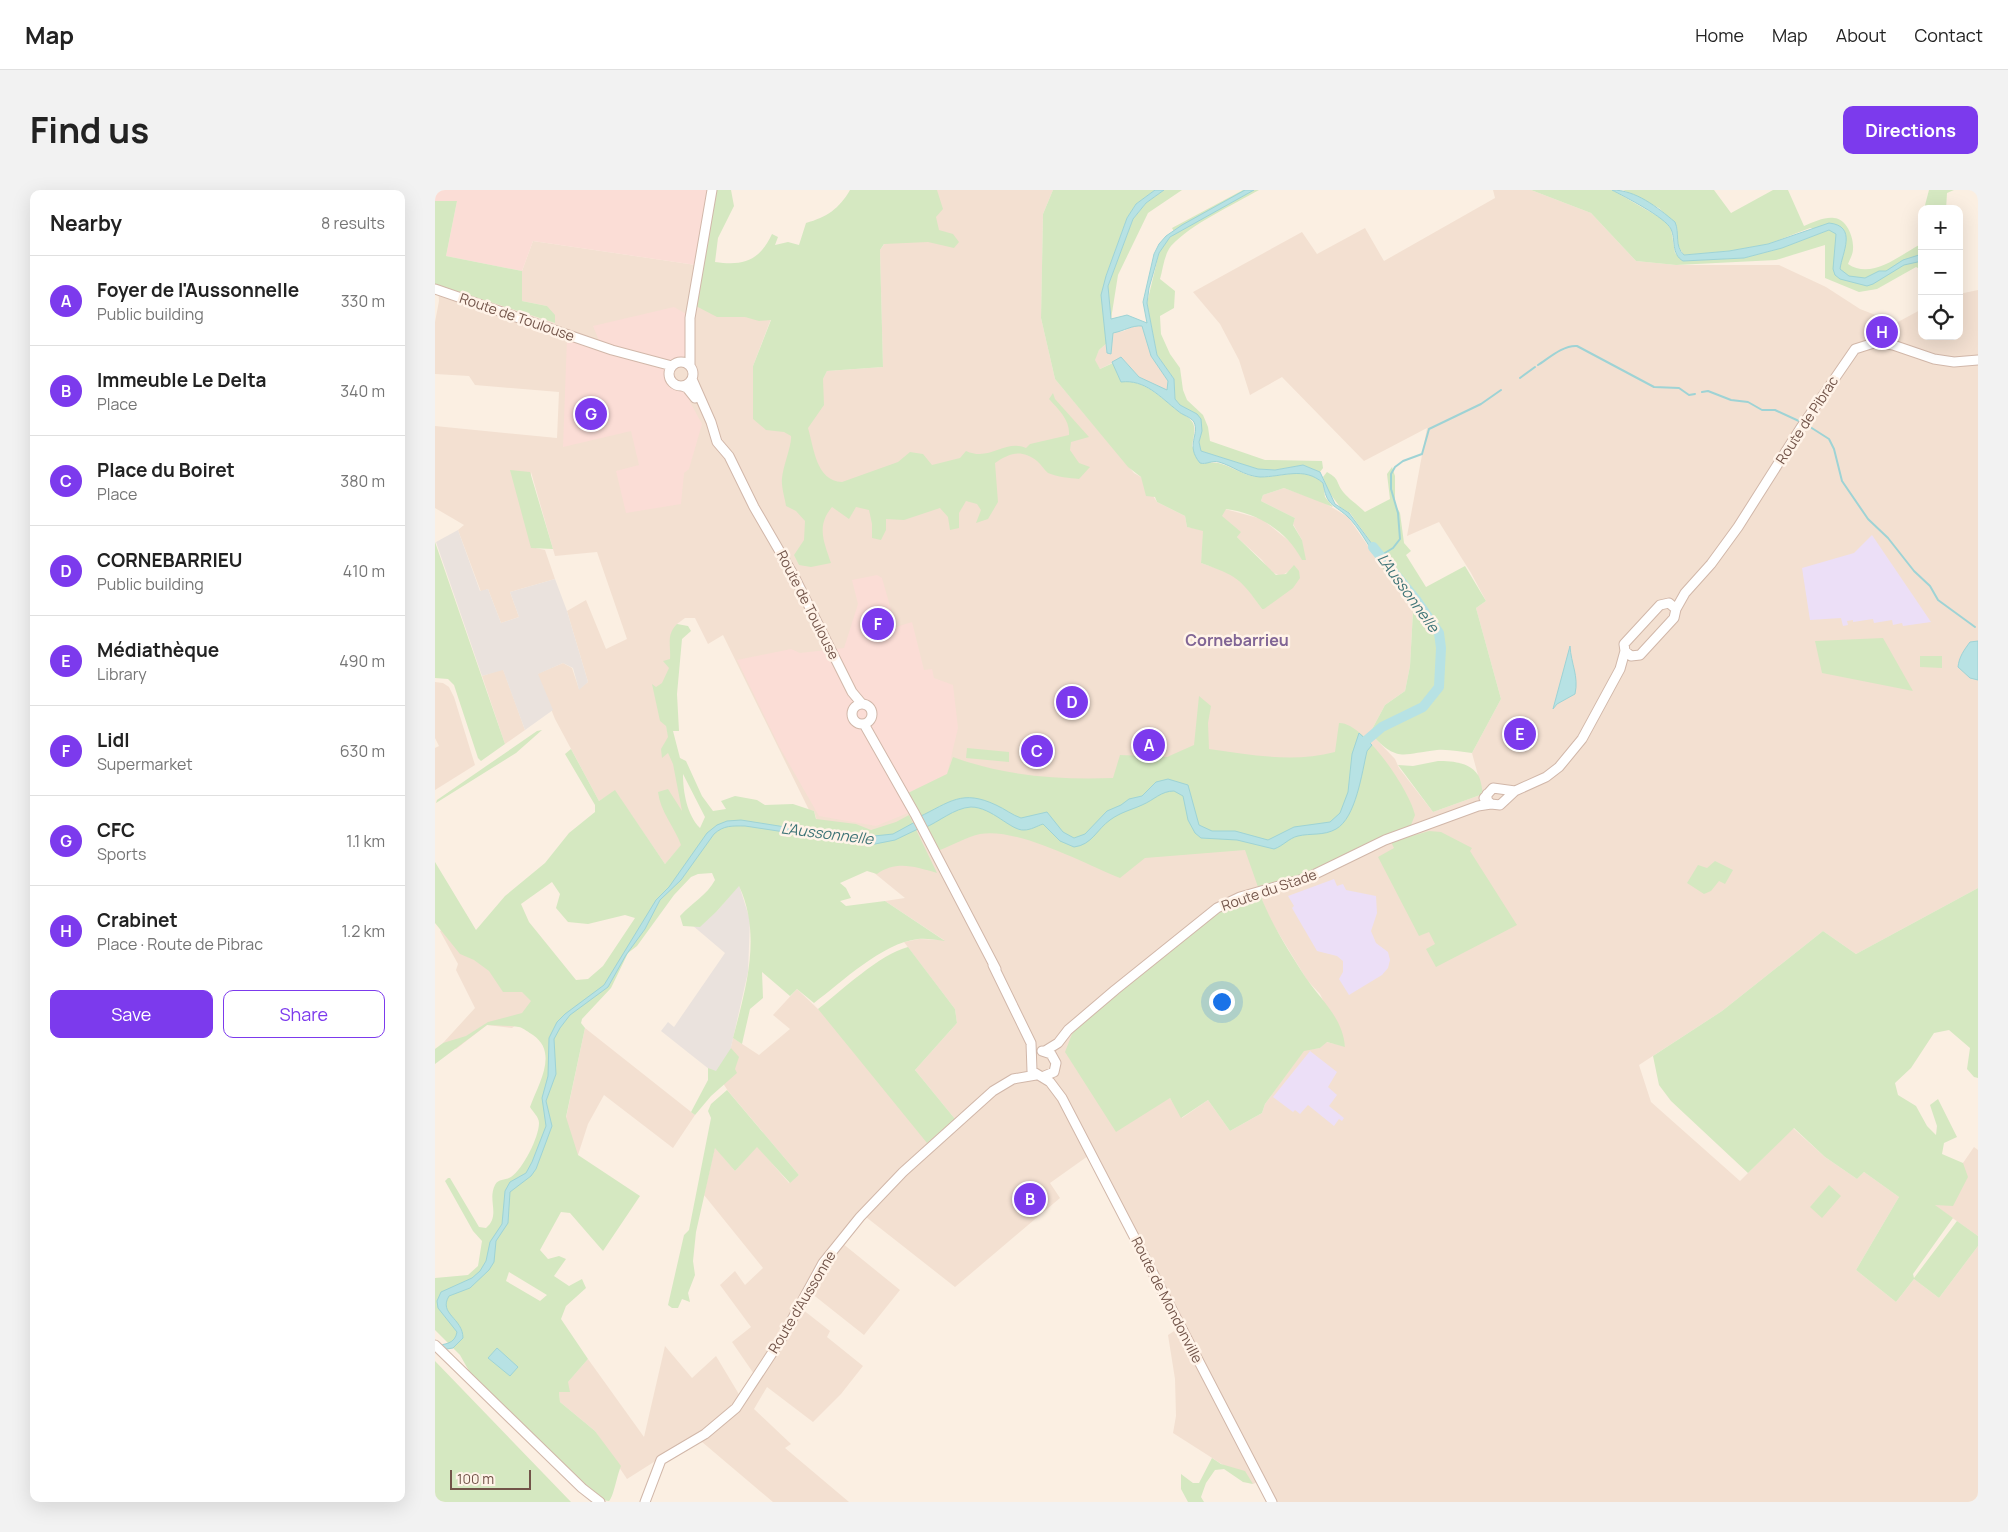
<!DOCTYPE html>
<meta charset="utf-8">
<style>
body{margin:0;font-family:Manrope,sans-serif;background:#f2f2f2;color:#222}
.controls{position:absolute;right:15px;top:15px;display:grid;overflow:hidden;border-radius:10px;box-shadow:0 5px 20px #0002}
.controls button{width:45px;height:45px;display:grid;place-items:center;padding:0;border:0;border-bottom:1px solid #e0e0e0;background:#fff;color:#222;font:25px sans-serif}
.scale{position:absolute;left:15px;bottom:12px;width:81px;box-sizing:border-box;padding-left:5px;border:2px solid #725449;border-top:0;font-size:14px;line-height:18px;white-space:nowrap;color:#725449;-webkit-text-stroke:4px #fff3e8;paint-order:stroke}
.you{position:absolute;left:786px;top:811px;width:18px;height:18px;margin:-12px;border:4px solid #fff;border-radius:50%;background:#1a73e8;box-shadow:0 0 0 8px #1a73e833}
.badge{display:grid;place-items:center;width:32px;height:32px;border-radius:50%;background:#7c3aed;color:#fff;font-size:16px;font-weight:700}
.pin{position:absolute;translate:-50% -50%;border:2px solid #fff;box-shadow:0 1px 5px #0006}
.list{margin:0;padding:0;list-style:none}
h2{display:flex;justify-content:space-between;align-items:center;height:65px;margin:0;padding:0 20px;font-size:21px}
h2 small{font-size:16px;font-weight:400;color:#767676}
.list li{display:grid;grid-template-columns:32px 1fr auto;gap:15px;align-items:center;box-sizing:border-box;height:90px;padding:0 20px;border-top:1px solid #e0e0e0}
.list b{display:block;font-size:19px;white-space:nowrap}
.list p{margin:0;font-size:16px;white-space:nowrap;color:#767676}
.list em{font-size:16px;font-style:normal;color:#767676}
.actions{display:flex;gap:10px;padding:15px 20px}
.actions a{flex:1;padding:11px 0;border:1px solid #7c3aed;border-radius:10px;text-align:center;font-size:18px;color:#7c3aed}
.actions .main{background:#7c3aed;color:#fff}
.icon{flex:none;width:28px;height:28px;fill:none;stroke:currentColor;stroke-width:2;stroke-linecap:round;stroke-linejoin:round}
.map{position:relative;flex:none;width:1543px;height:1312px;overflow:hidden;border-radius:10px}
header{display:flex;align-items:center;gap:30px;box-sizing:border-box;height:70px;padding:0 25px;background:#fff;border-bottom:1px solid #e0e0e0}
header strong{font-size:24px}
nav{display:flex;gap:28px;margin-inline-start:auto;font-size:18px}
.intro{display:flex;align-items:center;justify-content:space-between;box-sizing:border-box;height:120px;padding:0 30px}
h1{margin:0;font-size:35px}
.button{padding:12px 22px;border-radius:10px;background:#7c3aed;color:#fff;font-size:18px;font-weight:700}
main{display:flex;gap:30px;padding:0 30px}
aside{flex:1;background:#fff;border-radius:10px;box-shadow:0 5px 20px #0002}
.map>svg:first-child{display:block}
.residential{fill:#f3e0d1;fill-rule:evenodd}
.commercial{fill:#fbddd6}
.industrial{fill:#eae2dd}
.education{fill:#ecdff7}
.green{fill:#d5e8c1;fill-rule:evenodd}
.water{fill:#b7e2e4;stroke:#9ed3d5}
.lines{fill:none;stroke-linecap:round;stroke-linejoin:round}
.stream{stroke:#9ed3d5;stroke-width:2}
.river{stroke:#b7e2e4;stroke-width:10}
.secondary-casing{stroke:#d1b7a9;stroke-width:11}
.secondary{stroke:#fff;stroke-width:9}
.labels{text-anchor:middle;stroke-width:5;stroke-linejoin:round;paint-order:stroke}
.street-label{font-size:14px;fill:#725449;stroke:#fff3e8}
.water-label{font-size:15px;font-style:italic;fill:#3e7477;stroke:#fff3e8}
.quarter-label{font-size:16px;font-weight:bold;fill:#806595;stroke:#fff3e8}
</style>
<header>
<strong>Map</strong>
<nav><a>Home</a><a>Map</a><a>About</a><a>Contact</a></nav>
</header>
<div class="intro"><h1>Find us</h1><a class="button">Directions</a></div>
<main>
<aside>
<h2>Nearby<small>8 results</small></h2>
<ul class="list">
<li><span class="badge">A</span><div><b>Foyer de l'Aussonnelle</b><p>Public building</p></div><em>330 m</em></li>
<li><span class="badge">B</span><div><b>Immeuble Le Delta</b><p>Place</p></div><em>340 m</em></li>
<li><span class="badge">C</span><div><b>Place du Boiret</b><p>Place</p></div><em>380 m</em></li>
<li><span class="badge">D</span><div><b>CORNEBARRIEU</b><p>Public building</p></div><em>410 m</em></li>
<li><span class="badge">E</span><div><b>Médiathèque</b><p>Library</p></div><em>490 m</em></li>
<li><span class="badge">F</span><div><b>Lidl</b><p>Supermarket</p></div><em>630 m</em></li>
<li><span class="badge">G</span><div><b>CFC</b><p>Sports</p></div><em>1.1 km</em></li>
<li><span class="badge">H</span><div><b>Crabinet</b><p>Place · Route de Pibrac</p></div><em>1.2 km</em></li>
</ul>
<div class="actions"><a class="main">Save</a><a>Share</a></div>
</aside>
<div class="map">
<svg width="1543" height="1312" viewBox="0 0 1543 1312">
<rect width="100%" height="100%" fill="#fbefe2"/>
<path class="residential" d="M479,0H618L608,24L606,128L620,189L699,283L706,287L722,312L750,326L752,337L769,340L766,373L792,382L808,392L827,419L856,380L846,386L836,382L827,370L802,347L805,342L786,326L790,319L827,329L859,355L868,370L867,350L858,334L860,328L826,311L828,305L849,298L888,312L913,327L978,421L975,476L970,501L950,515L935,543L960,569L964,578L998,622L1048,604L1037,563L1066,509L1041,418L1051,411L1036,383L1004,332L972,346L992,238L929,271L847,187L815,205L804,170L785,134L758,102L867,42L882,64L930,38L949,71L1060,8L1058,0H1096L1156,23L1201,71L1241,75H1344L1391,97L1425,119L1461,133L1487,119V146H1524V104L1543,100V698L1421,764L1388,741L1287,821L1204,875L1216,912L1305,991L1358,938L1390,967L1422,989L1429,982L1464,1007L1421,1080L1461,1112L1479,1089L1504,1108L1543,1056V1312H841L829,1289L818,1294L738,1243L741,1226L740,1189L733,1145L750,1134L660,961L615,993L625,1008L520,1097L431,1027L407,1053L465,1100L429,1145L376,1103L367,1119L395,1141L392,1147L428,1176L406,1204L378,1232L332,1197L319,1219L356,1254L350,1258L414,1312H338L260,1246L192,1289L160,1241L125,1212L124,1202L153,1169L209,1247L230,1156L257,1188L281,1166L305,1206L319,1184L297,1152L316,1137L285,1095L300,1081L310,1095L328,1078L269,1005L280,957L300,981L322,956L354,993L364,985L293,901L284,887L292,874L298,848L324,865L355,839L338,825L362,799L383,819L520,929L480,880L522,833L520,819L469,752L484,749L509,750L450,711L470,708L384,638L379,621L374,620L288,445L273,454L260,428H250L242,434L231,536L258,642L230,674L180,601L164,611L120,529L102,484L128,473L137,478L144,499L153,492L132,421L151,410L171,459L192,449L162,362L120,366L96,282V357L110,360L120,389L75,402L84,427L66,433L53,399L46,402L23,340L29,335L0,318V236L122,248L124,202L40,195L34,186L0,184V132L4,111L3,95L120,133L112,116L87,111V81L98,51L261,75L298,126L336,129L318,176L378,208L392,181L448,177L445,60L482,8ZM825,704L833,726L872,790L885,804L910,856L891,852L885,858L869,860L830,914L827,923L795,941L773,910L747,928L735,908Z
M698,136H708L716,166L733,191L732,201L704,187L687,168L665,179L659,170L664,160L672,153V163L678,143L689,141Z
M68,479L90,540L70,554L47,486Z
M0,492L8,493L14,497L19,507L40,575L0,600V558L4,556L0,548Z
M31,724L42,743L109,813L77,838L52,835L21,859L8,853L40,818L21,780L23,774L5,741Z
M150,838L260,925L238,958L169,905L153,934L143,965L124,961Z
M1539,957L1543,960V1046L1499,1015Z"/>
<path class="commercial" d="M0,0H274L261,75L98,51L87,81L11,66L22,11H0Z
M239,117L253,125L252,162L248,168L238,172L233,179L232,188L238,196L254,205L255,212L267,234L254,279L249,283L246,314L191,323L181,281L204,275L196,241L128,257L132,148L167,158L158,136Z
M442,385L447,388L461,437L477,432L489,480L497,479L499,488L518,495L523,538L512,584L477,601L473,623L441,636L384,626L345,558L302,470L356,459L365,463L409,458L423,414L417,390Z"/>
<path class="industrial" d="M23,340L45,401L53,399L66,433L84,427L75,402L120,389L132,421L153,492L144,500L138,478L128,473L103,484L118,520L90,540L68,480L47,486L1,352Z
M304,695L315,730L313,782L292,875L284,887L226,841L233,832L239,837L290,763L257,735L282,721Z"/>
<path class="education" d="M1437,345L1496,432L1468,436L1467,433L1458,435L1457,430L1439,433L1438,429L1418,432V430L1412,431L1413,435L1408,436L1406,428L1375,430L1367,378L1419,363Z
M899,689L902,696L908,694L911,700L941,706L942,723L936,741L941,753L953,762L955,770L953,778L947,785L914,805L904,789L908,782V771L902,766L882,761L857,718L859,716L853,706Z
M875,861L902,882L893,897L902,905L894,916L909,928L907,931L904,929L899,936L873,915L865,924L860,920L858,922L838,907Z"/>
<path class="green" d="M282,0H296L299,16L283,48L280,72C309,76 324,71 337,44L343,47L340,55L353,52L364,55L371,33C392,27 404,19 415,0H502L508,19L501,27L504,40L518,44L524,52L519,58L493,52L449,54L445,60L448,177L392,181L388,189L389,215L373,238C379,258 381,291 407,292L463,272L475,262L488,264L497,275L525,268L531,261C555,272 570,249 591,258L595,254L634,245C635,230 624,220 614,209L618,203L620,209L654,247L636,252L635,260L644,273L655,277L644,289C635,288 622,287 613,283C609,280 606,274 602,271C586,259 575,263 560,273L563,312L553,329L541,333L546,320L542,314L531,311L524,323V338L515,340L513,327L505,318L469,330L451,329V340L446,350L437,348V334L434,320L421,317L414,329L397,317C381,336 389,352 396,373L376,377L364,375L359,365L369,350L370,331L361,321L351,316C350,308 346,297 347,288C348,276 357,255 356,246L349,242L331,240L318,229V176L336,130L324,131L310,127H282L259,115Z
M618,0H720L701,14L692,28L671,86L672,153L664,160L660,170L665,179L678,173L686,191C710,190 725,207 743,221C748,225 755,227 758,233C761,240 758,248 757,256L768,274C789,267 803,286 824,287C848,288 868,275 888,293L890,307L898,317L849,298L828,305L826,311L860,328L858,335L867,350L871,370H867C852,341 823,323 791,319L787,326L806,342L802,347L841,385L851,384L859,375L864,381L865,388L858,398L829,419H827C805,388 802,386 766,373L768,341L752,337L750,326L722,312L720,307L711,306L706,287L693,277L620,189L606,128L608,24Z
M729,0H747L713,23L683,85L676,129L673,96L698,29L711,13Z
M808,0H824C798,15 756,34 736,56C729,65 728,79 725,89L740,101L739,118L725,126L726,144L735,164L745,178L748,200L752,210L768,225L773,237L775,251L830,270L887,271L888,278L885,282L868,275L840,280L823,279L766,261L764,252L767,241L762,224L745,215L740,209L739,189L722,165L712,113L724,63L729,53L740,43L737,38Z
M1096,0H1177L1229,30L1236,39L1240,63L1248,71L1309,68L1347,58L1394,40L1375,38L1333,54L1294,61L1249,65L1243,56L1242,37L1224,18L1188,0H1279L1296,23L1338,0H1353L1369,36C1379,32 1389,27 1399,28C1412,29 1419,48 1418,59C1418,64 1415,69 1413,74C1436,90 1464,66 1484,55L1487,35V80L1481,77L1442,99L1424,102L1390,88V55L1341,70L1241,75L1201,71L1156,23Z
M1494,0H1519L1512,3L1511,19H1489Z
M0,11H22L11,66L87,81V111L112,116L120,125V133L0,94Z
M957,277L960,286V314L965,323L969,353L976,361L971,365L991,397L1030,376L1051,411L1041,418L1066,509L1037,563C1025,562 1014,559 1002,560C966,564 963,573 935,543L950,515L970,501L975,476L978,421L944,373L943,369L946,366L915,323L905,317L893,301L888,287L892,282C906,290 900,292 909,303C914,309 923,315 930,322L955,309L952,284Z
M75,280L95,282L118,359L96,358Z
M0,352L70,554L46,571L43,568L19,495L13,489L0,488Z
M242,434L253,436L256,441L247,449L242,504L244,541H238L245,568L251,571L267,606L278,621L291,619L286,611L300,606L322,610L330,615L358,614L379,621L381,629L421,634L436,640L461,632L474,625L502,683C480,677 462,670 442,684L432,681L405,693L411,698L416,708L405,711L411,716L450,711L510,751C501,750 491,748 483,749C447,753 407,792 379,813L362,799L355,806L327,782L328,808L315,819L307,854L298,848C311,798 327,745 304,696L282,721L265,737L248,736L245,726C257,713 272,705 280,690L277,683L263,684L256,687L239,705L202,756L193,763L176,798L147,829L146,833L150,838L131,927L143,965L205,1006L168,1061L135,1023L126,1022L105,1060L113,1069L124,1066L131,1069L119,1086L134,1096L147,1089L151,1098L131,1116L126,1129L153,1169L133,1192L135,1202H124L125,1212L160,1241L186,1276C182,1285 179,1306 174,1311C156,1310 146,1289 133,1278C99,1247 67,1214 34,1181L25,1165L0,1140V1088L33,1085L43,1076L47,1051L38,1041L10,991L13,988H15L44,1037L51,1038C66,1025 52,1011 60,995C64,988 70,991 76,987C88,979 104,947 104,933C104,927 98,922 95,917C103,894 124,863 98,845C94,843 89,838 84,837C74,835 63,836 52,835L0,874V859L8,853L31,846L53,832L87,823L96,811L87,802H68L54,781L39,770L25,764L0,733V672L41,740L70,706L110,673L134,643L160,622V615L130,564L136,559L164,611L180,600L230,674L246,655C240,638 225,621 223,602L233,599L247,621L238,574L233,563L227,568L226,559L233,547L231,536L225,531L217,494L221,497L227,493L234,478L228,471L235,469C236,454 231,445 242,434ZM248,584L270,627L265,638C252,625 248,602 248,584ZM117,692L125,704L121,718L133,732L153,734L190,725L200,728L168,776L153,789L141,790L94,732L86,714ZM74,1082L112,1105L105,1111L71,1091Z
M1448,448L1478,501L1387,483L1380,451Z
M1485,466H1507V478L1485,477Z
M764,506L776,516L773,533L774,559C817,565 858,573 900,562L904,533C929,532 975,601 980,625L976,635L947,647L885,680L823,697L810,660L710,668L685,688C650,674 582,637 545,644C532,647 518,655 505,660L500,658L473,603L512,584L518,567C569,586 624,590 678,588L685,565L732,567L759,555Z
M107,540L81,563L1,613L2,610L102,541Z
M532,558L574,562V572L531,568Z
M1003,571C1016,571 1035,572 1043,585C1046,589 1047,599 1048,604L998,622L963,575L978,576Z
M994,641L1006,642L1037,658L1035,661L1082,735L1001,777L991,759L1000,754L994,742L984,746L943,667L959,658L956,652Z
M1280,671L1298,680L1290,694L1284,691L1276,701L1269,704L1252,693L1263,675L1272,678Z
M1543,698V888L1539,887L1532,879L1535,858L1514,840L1499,843L1476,878L1460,893L1463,905L1481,916L1492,936L1501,945L1502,936L1495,915L1503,909L1522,947L1509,953L1507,964L1528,973L1533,987L1518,1016L1500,1015L1518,1028L1478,1084L1479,1088L1522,1031L1543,1046V1056L1504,1108L1479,1089L1461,1112L1421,1080L1464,1007L1429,982L1422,989L1390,967L1359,938L1313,983L1236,911L1224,895L1218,866L1287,821L1388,741L1421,764Z
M825,704C836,734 854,761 871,788C886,810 908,828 910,857L892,852L885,858L869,861L830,914L827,923L795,941L773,910L746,928L735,908L681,942L630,862L637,844L649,831L779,724Z
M473,757L520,819L522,833L480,880L520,929L492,953L383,819C406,801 445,764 473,757Z
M296,858L304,867L300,879L302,883L276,906L260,925L256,922L273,890V878L281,881Z
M292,900L364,985L355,993L322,957L300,981L280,958L261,1042L258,1071L260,1085L253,1103L255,1112L247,1109L243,1118H237L233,1115L249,1045L254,1040L276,928L273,921L276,914Z
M1394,995L1406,1006L1387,1028L1375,1017Z
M0,1171L136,1312H0Z
M777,1268L786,1274L810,1281L818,1294L808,1292L789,1279L780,1280L771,1293L766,1307L769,1312H753L746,1299V1284L758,1293H764Z"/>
<path class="water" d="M720,0H729L711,13L698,29L673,96L676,129L692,125L712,133L708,112L719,64L724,54L731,46L747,35L810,0H819L735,47L724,63L714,98L712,113L722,165L739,189L740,209L745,215L762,224L766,229L767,241L764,252L766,261L823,279L840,280L868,275L885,282L900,314L914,323L946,366L943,369C933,356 924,337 912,326C897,313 892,316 888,293C869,276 848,287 825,287C809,286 798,276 784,272C777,270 771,275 765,273C750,255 765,245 759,232C756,227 747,225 743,221C725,207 710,189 686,192L677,172L686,167L704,187L732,200L733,191L716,166L707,136C697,135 689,141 678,143L676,164L672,163L666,105L671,86L692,28L701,14Z
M1177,0C1201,0 1222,17 1240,32C1245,43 1239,56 1249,65L1294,61L1333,54L1394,33C1423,36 1407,63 1405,79L1414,86L1430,88L1444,81H1451L1468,70L1487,64V71L1469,75L1438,94L1432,96L1405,89L1400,85L1398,79L1401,44L1394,40L1347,58L1309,68L1248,71C1236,64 1241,50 1236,39C1230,27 1190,7 1177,0Z
M1543,451V490L1535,488L1523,477C1524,467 1529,460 1535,452Z
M1135,456C1136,474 1144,486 1140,504L1122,514L1118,519Z
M924,543L937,555L932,561C927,582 921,628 901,639C889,646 875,643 863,646C854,648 848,656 839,659L802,650L766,648L760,643L753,630L748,606L739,601C726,601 719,610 707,615C696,620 686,622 675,630C662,639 657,655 639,657L625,651L608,634C602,636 596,640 589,640C576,641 557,617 536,617C519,618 504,632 489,638L484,627C515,612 527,599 561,615C570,619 577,625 586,628L612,622L628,642L639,648L650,644L672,621L686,615L694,609L707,606L721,592L733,589L753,595L764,635L777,641H800L833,650L859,637L895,632L905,623L913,602L917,564Z
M306,630L420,648L458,644L480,632L483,639L460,650L435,655L310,636C297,636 289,635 279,644L246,690L225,710L210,739L191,765L173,797L135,825L125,838L119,849L121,884L111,911L117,936L101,979L96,986L75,1002L73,1033L61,1051L59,1072L54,1080L35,1098L14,1106C3,1124 28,1128 28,1148L18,1158L0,1161V1156C10,1154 20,1154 22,1142L3,1118L2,1111L6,1102L37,1088L45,1081L51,1071L55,1052L67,1034L70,1001L75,992L91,983L97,972L111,936L107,908L113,886L114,848L122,832L130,824L169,795L221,710L234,697L272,643L282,635L292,631Z
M62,1158L83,1177L75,1186L53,1168Z"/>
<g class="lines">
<path class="stream" d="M1103,175C1114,168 1128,155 1142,156L1219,197L1244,198L1254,205L1260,204
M1085,188L1100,177
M1267,202L1273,201L1296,210L1313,212L1327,220H1340L1366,232
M1372,235L1394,249L1399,259L1407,291L1433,329L1453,348L1479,381L1495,396L1503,410L1540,437
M945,366L958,358L965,349L963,323L956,299V284L960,277L968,271L987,264L994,239L1046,214L1066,200"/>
<path class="river" d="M926,562L927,554L947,537L988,517L1004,497L1006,458L1004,443L982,411L938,357"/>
<g class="secondary-casing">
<path id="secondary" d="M0,99L177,160L237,176
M234 184a12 12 0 1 1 24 0a12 12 0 1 1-24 0Z
M255,176V128L277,0
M257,189L276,232L282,252L294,266L319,317L359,386L417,502L427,514
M247,196L252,198L260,208
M1190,461L1196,466L1205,465L1239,428L1241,419L1250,403L1276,374L1303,337L1367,236L1420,159L1442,152L1458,155L1499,169L1519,172L1543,170
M417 524a10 10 0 1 1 20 0a10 10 0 1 1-20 0Z
M429,534L480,624L561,779
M1052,604V610L1056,614L1065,615L1080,601L1111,587L1124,577L1147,549L1185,479L1190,461L1189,454L1225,415L1234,413L1241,419
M1049,608L1058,598L1080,601
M558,775L596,853L597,881L615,892L627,908L837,1312
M607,861L616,864L621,873L619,882L607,887
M610,861L623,853L633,840L680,800L782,718L805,707L872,688L950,650L1043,616L1056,614
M0,1155L147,1298L165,1312
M210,1312L226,1270L270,1244L301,1218L347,1148L388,1073L425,1027L468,982L558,901L578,889L601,885"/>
</g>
<use href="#secondary" class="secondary"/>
</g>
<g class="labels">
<g class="street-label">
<text transform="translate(82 127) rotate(19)" y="5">Route de Toulouse</text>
<text transform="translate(1372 230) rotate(-57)" y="5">Route de Pibrac</text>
<text transform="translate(373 415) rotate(63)" y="5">Route de Toulouse</text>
<text transform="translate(834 700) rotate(-19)" y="5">Route du Stade</text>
<text transform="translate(732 1110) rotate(63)" y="5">Route de Mondonville</text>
<text transform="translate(367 1112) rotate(-59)" y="5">Route d'Aussonne</text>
</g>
<g class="water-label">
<text transform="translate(973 403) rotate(54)" y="5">L'Aussonnelle</text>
<text transform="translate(392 644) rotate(7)" y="5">L'Aussonnelle</text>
</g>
<g class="quarter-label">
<text x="802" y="456">Cornebarrieu</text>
</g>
</g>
</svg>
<div class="controls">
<button>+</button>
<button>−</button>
<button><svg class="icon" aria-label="locate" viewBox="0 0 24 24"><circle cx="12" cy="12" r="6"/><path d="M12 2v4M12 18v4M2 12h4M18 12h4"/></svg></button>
</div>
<div class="scale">100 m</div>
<div class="you"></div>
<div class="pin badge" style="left:714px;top:555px">A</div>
<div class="pin badge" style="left:595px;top:1009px">B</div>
<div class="pin badge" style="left:602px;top:561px">C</div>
<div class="pin badge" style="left:637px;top:512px">D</div>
<div class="pin badge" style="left:1085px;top:544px">E</div>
<div class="pin badge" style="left:443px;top:434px">F</div>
<div class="pin badge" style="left:156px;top:224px">G</div>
<div class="pin badge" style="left:1447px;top:142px">H</div>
</div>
</main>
